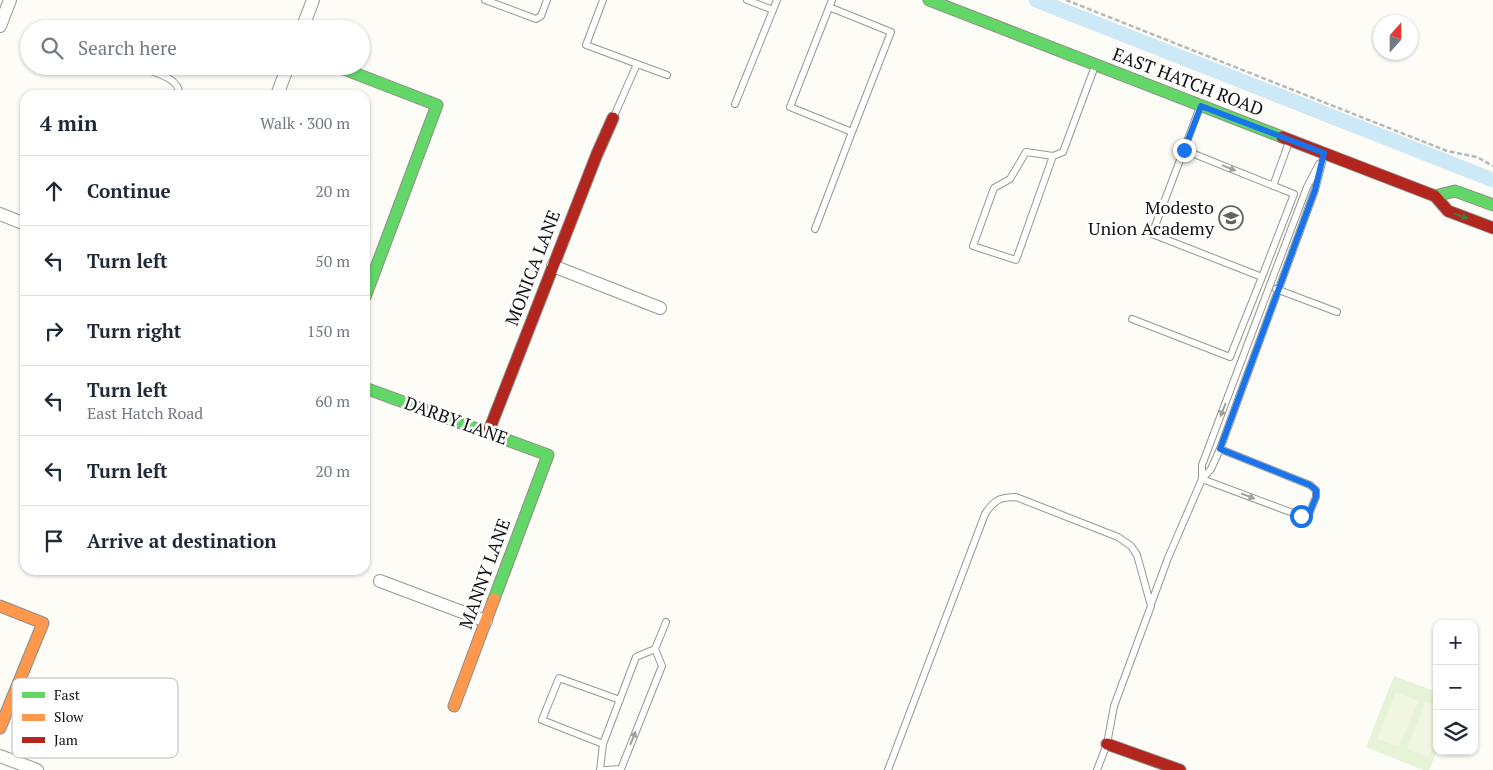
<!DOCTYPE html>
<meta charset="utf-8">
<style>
body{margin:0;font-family:"PT Serif",serif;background:#f6f6f7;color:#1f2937}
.controls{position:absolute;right:15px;bottom:15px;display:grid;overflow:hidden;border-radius:10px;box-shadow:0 1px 4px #0004}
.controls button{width:45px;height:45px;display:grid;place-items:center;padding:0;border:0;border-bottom:1px solid #e0e1e3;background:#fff;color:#1f2937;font:25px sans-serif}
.compass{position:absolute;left:1373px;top:15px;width:45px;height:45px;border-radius:50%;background:#fff;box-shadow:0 1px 4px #0004;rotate:21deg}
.stop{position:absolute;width:15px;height:15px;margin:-11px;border:4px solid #1a73e8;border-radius:50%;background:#fff}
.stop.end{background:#1a73e8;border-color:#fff;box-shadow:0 1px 5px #0008}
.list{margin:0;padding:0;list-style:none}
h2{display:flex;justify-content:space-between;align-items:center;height:65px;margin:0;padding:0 20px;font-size:21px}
h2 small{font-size:16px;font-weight:400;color:#747a83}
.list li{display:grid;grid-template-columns:32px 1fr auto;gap:15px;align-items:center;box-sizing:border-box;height:70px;padding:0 20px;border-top:1px solid #e0e1e3}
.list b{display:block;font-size:19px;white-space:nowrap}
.list p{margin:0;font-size:16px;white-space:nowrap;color:#747a83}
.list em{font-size:16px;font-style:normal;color:#747a83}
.icon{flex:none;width:28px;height:28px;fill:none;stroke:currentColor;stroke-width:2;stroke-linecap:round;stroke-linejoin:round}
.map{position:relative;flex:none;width:1493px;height:770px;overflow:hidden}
.search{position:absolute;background:#fff;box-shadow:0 1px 4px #0004;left:20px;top:20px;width:350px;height:55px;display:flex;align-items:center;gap:12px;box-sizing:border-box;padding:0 18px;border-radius:28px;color:#747a83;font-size:19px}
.panel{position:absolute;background:#fff;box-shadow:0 1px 4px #0004;left:20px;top:90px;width:350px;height:485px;border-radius:15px}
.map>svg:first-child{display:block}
.green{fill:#e7f3d7}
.pitch{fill:#f0f6e1}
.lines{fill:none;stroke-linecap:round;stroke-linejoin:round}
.canal{stroke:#cde8f7;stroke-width:15}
.lane-casing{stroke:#979795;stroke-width:8}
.street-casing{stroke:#979795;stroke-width:14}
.fast-casing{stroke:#8e8d8b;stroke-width:13}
.slow-casing{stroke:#8e8d8b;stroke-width:13}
.jam-casing{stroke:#8e8d8b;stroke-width:13}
.path{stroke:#b9b9b8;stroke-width:2.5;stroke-dasharray:5 2.5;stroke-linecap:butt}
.lane{stroke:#fffffe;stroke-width:6}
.street{stroke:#fffffe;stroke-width:12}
.fast{stroke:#63d668;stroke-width:11}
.slow{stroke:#ff974d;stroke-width:11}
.jam{stroke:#b3261e;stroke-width:11}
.oneway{fill:#a0a09f}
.oneway2{fill:#3e7d41}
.route{stroke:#1a73e8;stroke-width:6}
.labels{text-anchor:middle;stroke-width:5;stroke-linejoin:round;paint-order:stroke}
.street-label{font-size:18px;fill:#111;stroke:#fff}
.poi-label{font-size:18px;fill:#111;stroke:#fff;text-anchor:end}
.key{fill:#fff;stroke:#b8b8b8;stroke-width:1}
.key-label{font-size:14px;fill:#111}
</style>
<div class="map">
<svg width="1493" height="770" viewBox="0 0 1493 770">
<rect width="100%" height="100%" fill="#fdfcf7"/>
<path class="green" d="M1394,676L1437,692V751L1429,770H1423L1366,747Z"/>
<path class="pitch" d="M1396,692L1418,701L1399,747L1377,739Z
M1425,702L1437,707V736L1428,757L1407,749Z"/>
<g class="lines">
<path class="canal" d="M1036,0L1493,180"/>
<g class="lane-casing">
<path id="lane" d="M485,0L536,19L541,16L547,0
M603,0L586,45L667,75
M747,0L773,10
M829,7L891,32L852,132
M137,66C151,72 181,77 179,95
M735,104L777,0
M614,116L637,64
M1184,150L1294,194L1262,277L1152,234L1200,107
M1053,156L1026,152L1010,179L994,188L973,246L1016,260L1053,156L1063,152L1095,66
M1273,186L1289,142
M815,229L852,132L790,107L832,0
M1276,289L1337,312
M1132,319L1230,357L1262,277
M1202,479V465L1307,187L1319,164
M1202,479L1301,516L1309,514L1316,497V490L1310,485L1220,449
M1151,604L1168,558L1202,479L1211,469L1220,449L1315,190L1324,155
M603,744L542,720L559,678L620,700
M600,770L603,744L636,657L655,649L666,622
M605,770L621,769L662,666L655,649
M888,770L985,514C994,500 1000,497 1016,497L1118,537L1131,546L1137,555L1151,606L1114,706L1107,744L1097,770"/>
</g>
<g class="street-casing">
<path id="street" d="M0,26L10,0
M302,29L313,0
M277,95L288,66
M0,214L25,224
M553,266L660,308
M380,581L486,621
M0,756L37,770"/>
</g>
<g class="fast-casing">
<path id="fast" d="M929,0L1282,137
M336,66L437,105L365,297
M1435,196L1455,191L1493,205
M365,388L548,455L494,599"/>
</g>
<g class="slow-casing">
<path id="slow" d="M0,606L43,623L0,728
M454,706L494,599"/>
</g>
<g class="jam-casing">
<path id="jam" d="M1282,137L1435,196L1448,211L1493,228
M488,433L597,154L613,118
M1107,744L1180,770"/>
</g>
<path class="path" d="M1066,0L1447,151L1477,157L1493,166"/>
<use href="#lane" class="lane"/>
<use href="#street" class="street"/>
<use href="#fast" class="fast"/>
<use href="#slow" class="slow"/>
<use href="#jam" class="jam"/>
</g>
<defs><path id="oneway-solid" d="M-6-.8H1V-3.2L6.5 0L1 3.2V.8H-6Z" transform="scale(1.25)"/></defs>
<g class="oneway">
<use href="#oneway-solid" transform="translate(1229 168) rotate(22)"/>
<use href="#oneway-solid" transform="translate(1223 410) rotate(111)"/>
<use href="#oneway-solid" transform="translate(1248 496) rotate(21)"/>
<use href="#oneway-solid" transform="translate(633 738) rotate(-68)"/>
</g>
<use class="oneway2" href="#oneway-solid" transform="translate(1461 216) rotate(20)"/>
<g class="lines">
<path class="route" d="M1184,150L1201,106L1324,153L1315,190L1220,449L1310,485L1316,490V497L1309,514L1301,516"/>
</g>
<defs>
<g id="school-ring" transform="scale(1.25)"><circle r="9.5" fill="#fff" stroke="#646362" stroke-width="1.5"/><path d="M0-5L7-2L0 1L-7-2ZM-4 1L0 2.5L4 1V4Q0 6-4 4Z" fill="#646362"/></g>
</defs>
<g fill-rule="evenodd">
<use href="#school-ring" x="1231" y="218"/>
</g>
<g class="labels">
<g class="street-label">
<text transform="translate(1188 82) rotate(21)" y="6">EAST HATCH ROAD</text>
<text transform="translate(533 268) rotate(-69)" y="6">MONICA LANE</text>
<text transform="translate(456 421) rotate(20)" y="6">DARBY LANE</text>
<text transform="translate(485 574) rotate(-70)" y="6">MANNY LANE</text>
</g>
<g class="poi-label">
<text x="1214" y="214">Modesto<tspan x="1214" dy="21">Union Academy</tspan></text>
</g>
</g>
<rect x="12" y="678" width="166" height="80" rx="8" class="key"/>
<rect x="22" y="692" width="23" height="6" fill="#63d668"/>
<rect x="22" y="714" width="23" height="7" fill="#ff974d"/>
<rect x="22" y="737" width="23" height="6" fill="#b3261e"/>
<g class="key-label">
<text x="54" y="700">Fast</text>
<text x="54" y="722">Slow</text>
<text x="54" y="745">Jam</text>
</g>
</svg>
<div class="controls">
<button>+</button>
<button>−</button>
<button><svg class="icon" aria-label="layers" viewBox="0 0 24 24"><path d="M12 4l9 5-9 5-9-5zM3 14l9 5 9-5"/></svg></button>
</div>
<svg class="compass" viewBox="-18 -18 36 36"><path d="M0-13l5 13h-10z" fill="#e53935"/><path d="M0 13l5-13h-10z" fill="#747a83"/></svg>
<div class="stop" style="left:1301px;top:516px"></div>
<div class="stop end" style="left:1184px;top:150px"></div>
<div class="search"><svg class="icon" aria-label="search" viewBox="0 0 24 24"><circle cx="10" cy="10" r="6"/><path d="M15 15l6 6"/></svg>Search here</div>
<section class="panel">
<h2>4 min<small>Walk · 300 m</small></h2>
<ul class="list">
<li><svg class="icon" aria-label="ahead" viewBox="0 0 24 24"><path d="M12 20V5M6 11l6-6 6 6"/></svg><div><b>Continue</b></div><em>20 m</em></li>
<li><svg class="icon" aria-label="left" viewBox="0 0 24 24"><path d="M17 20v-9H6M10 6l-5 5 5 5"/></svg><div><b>Turn left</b></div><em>50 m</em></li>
<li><svg class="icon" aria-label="right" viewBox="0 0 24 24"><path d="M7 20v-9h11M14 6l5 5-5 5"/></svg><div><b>Turn right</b></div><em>150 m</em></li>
<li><svg class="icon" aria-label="left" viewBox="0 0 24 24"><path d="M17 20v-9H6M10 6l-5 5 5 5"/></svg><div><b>Turn left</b><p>East Hatch Road</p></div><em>60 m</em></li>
<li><svg class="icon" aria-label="left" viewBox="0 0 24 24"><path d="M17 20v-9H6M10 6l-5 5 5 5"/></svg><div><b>Turn left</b></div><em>20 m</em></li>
<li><svg class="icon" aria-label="arrive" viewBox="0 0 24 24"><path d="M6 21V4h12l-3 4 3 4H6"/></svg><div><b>Arrive at destination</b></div></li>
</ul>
</section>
</div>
